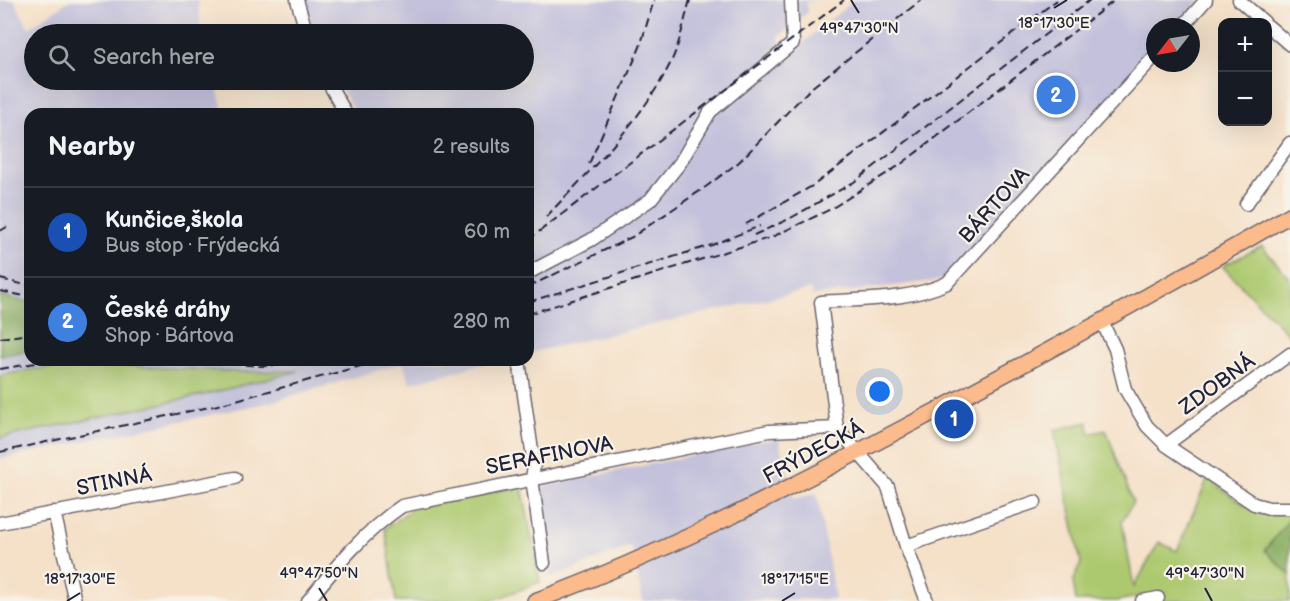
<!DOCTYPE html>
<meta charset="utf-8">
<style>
body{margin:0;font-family:"Balsamiq Sans",sans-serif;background:#242831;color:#f1f3f6}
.controls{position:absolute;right:18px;top:18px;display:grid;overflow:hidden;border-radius:12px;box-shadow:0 6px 24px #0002}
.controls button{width:54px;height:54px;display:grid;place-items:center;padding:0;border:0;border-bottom:2px solid #363941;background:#171b24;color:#f1f3f6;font:30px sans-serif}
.compass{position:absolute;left:1146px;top:18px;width:54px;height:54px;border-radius:50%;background:#171b24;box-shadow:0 6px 24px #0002;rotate:239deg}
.you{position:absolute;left:880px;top:392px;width:21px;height:21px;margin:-15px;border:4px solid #fff;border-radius:50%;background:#1a73e8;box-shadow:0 0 0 9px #1a73e833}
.badge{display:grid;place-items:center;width:39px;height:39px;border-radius:50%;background:#d1495b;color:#fff;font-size:20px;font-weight:700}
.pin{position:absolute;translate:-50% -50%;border:3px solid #fff;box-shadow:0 2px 6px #0006}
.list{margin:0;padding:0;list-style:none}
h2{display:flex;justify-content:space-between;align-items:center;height:78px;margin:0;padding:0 24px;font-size:26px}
h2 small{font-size:20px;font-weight:400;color:#9ea1a6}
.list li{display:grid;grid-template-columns:39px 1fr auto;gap:18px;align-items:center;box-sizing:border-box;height:90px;padding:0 24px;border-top:2px solid #363941}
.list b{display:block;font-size:22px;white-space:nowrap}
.list p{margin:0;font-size:20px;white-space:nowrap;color:#9ea1a6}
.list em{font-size:20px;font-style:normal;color:#9ea1a6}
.icon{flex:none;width:33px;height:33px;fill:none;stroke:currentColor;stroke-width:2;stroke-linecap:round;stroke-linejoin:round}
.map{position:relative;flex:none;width:1290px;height:601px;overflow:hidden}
.search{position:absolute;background:#171b24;box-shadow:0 6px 24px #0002;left:24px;top:24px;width:510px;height:66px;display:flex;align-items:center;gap:15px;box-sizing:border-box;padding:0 21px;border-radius:33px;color:#9ea1a6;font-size:22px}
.panel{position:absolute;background:#171b24;box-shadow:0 6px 24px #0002;left:24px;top:108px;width:510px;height:258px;border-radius:18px}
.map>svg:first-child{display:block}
.industrial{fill:#c3c1db}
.green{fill:#adc96f;stroke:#687655;stroke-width:1.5}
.forest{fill:#8aad62;stroke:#56684e;stroke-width:1.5}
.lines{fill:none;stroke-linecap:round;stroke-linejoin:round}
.minor-casing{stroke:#6c646c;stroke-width:15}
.major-casing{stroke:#6c646c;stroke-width:18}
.minor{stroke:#fff;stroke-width:12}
.major{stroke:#fbbb8d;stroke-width:15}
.rail{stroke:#22223b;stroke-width:2;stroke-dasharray:9 4.5;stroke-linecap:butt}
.ticks{fill:none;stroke:#22223b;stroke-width:2}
.labels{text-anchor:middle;stroke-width:4.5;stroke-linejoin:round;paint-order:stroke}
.street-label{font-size:21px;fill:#22223b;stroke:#f7f3e8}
.ticks-label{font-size:15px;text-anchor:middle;fill:#22223b;stroke:#f7f3e8;stroke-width:4.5;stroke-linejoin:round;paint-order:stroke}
</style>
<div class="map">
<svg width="1290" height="601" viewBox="0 0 1290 601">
<rect width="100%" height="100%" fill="#f7f3e8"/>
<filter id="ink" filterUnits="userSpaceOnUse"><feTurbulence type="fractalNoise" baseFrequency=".0167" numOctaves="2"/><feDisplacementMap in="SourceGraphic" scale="12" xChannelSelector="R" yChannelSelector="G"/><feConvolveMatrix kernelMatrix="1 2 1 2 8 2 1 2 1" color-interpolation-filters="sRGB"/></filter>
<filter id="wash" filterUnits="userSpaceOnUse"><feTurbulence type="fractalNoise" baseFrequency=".008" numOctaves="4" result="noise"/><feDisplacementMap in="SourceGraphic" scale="24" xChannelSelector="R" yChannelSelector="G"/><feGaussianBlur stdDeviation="1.35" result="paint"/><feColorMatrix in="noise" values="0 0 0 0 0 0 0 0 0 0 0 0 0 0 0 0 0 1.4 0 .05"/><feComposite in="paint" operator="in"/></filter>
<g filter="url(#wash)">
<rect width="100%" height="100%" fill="#f5e0c8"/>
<path class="industrial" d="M0,0H14L29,28L70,0H198L201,34H34V80H215L224,114H30V302L0,296Z
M302,0H824L806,2L808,12L778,37L781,43L770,53L779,63L854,0H1201L1174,27H1155V48L953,274L942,280L813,296L811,289L528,353V114H356L337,80H524V34H316Z
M30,350V360H498L410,383L403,363L271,402L0,459V438L207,394L294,371L241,372L68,365L0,376V356Z
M779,440L794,499L817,493L835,599L643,601L631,546L551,578L539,487L761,441Z"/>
<path class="green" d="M1262,246L1290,279V336L1222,266Z
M91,364L241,372L298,371L207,394L0,438V376L29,370Z
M1088,422L1089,434L1106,430L1133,502L1122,522L1134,587L1159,542L1177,551L1208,478C1239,501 1250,517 1290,508V519L1265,550L1290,575V601H1159L1157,593L1116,601H1076L1073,582L1081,563L1054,430Z
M522,486L540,582L491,601H396L385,528L415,507Z"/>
<path class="forest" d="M0,296L30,302V350L0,356Z
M1290,519V575L1265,550Z"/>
</g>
<g filter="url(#ink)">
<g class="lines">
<g class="minor-casing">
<path id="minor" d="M297,0L307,34
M1239,0L1264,22
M1268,26L1290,45
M1182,27L1206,0
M327,80L346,114
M1246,204L1290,143
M528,273L591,240L650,200L680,163L710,112L793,43L791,0
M1102,322L1115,349L1125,389L1147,426L1166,445L1254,504L1269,508H1290
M520,367L534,465L532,479L544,563
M1166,445L1290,354
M54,512L75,601
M0,523L235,478
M906,546L1035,502
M308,601C337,565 364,532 402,506L769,431L837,428
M927,601L906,546L888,487L837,428L821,302C862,299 909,301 947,283L1155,56
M1142,601L1158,598"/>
</g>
<g class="major-casing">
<path id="major" d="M535,601C659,555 775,496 892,434C1026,364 1159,291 1290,215"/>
</g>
<use href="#minor" class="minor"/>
<use href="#major" class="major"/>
<path class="rail" d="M589,164L640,47L654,0
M546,217C591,169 642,121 671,62C680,43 684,21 690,0
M746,224L814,185L1057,0
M0,231L7,227
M754,235L789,219L854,182L1090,0
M528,240L844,0
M0,279L30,286
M528,287L632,237L707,186L739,162L810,89L921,0
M0,291L30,297
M528,302L712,245L760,226
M528,314L772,237L831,209L900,165L1115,0
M0,338L30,334
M164,360L264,366L330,360
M0,369L53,360
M0,452L214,406L383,360"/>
</g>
</g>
<path class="ticks" d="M851,0L859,13M1054,8L1067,0M319,588L327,601M1205,588L1212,601M67,601L80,593M782,601L795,593"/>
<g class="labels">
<g class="street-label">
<text transform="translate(994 205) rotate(-48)" y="7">BÁRTOVA</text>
<text transform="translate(1217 384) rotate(-36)" y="7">ZDOBNÁ</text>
<text transform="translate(813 452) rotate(-28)" y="7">FRÝDECKÁ</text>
<text transform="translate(549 455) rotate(-11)" y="7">SERAFINOVA</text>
<text transform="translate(114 481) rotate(-11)" y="7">STINNÁ</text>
</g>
</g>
<g class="ticks-label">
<text x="1054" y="28">18°17'30"E</text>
<text x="859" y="33">49°47'30"N</text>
<text x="319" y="578">49°47'50"N</text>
<text x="1205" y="578">49°47'30"N</text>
<text x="80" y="584">18°17'30"E</text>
<text x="795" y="584">18°17'15"E</text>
</g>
</svg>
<div class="controls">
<button>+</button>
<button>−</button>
</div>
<svg class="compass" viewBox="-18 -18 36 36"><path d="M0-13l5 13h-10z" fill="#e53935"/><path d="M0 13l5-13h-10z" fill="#9ea1a6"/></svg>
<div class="you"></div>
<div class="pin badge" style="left:954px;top:419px;background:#1a4fb4">1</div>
<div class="pin badge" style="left:1056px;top:95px;background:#3f7fe0">2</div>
<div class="search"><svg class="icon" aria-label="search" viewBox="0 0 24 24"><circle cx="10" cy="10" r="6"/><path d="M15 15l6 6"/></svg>Search here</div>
<section class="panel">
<h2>Nearby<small>2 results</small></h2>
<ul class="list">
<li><span class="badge" style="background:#1a4fb4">1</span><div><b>Kunčice,škola</b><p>Bus stop · Frýdecká</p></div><em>60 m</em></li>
<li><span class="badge" style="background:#3f7fe0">2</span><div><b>České dráhy</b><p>Shop · Bártova</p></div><em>280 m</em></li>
</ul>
</section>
</div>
